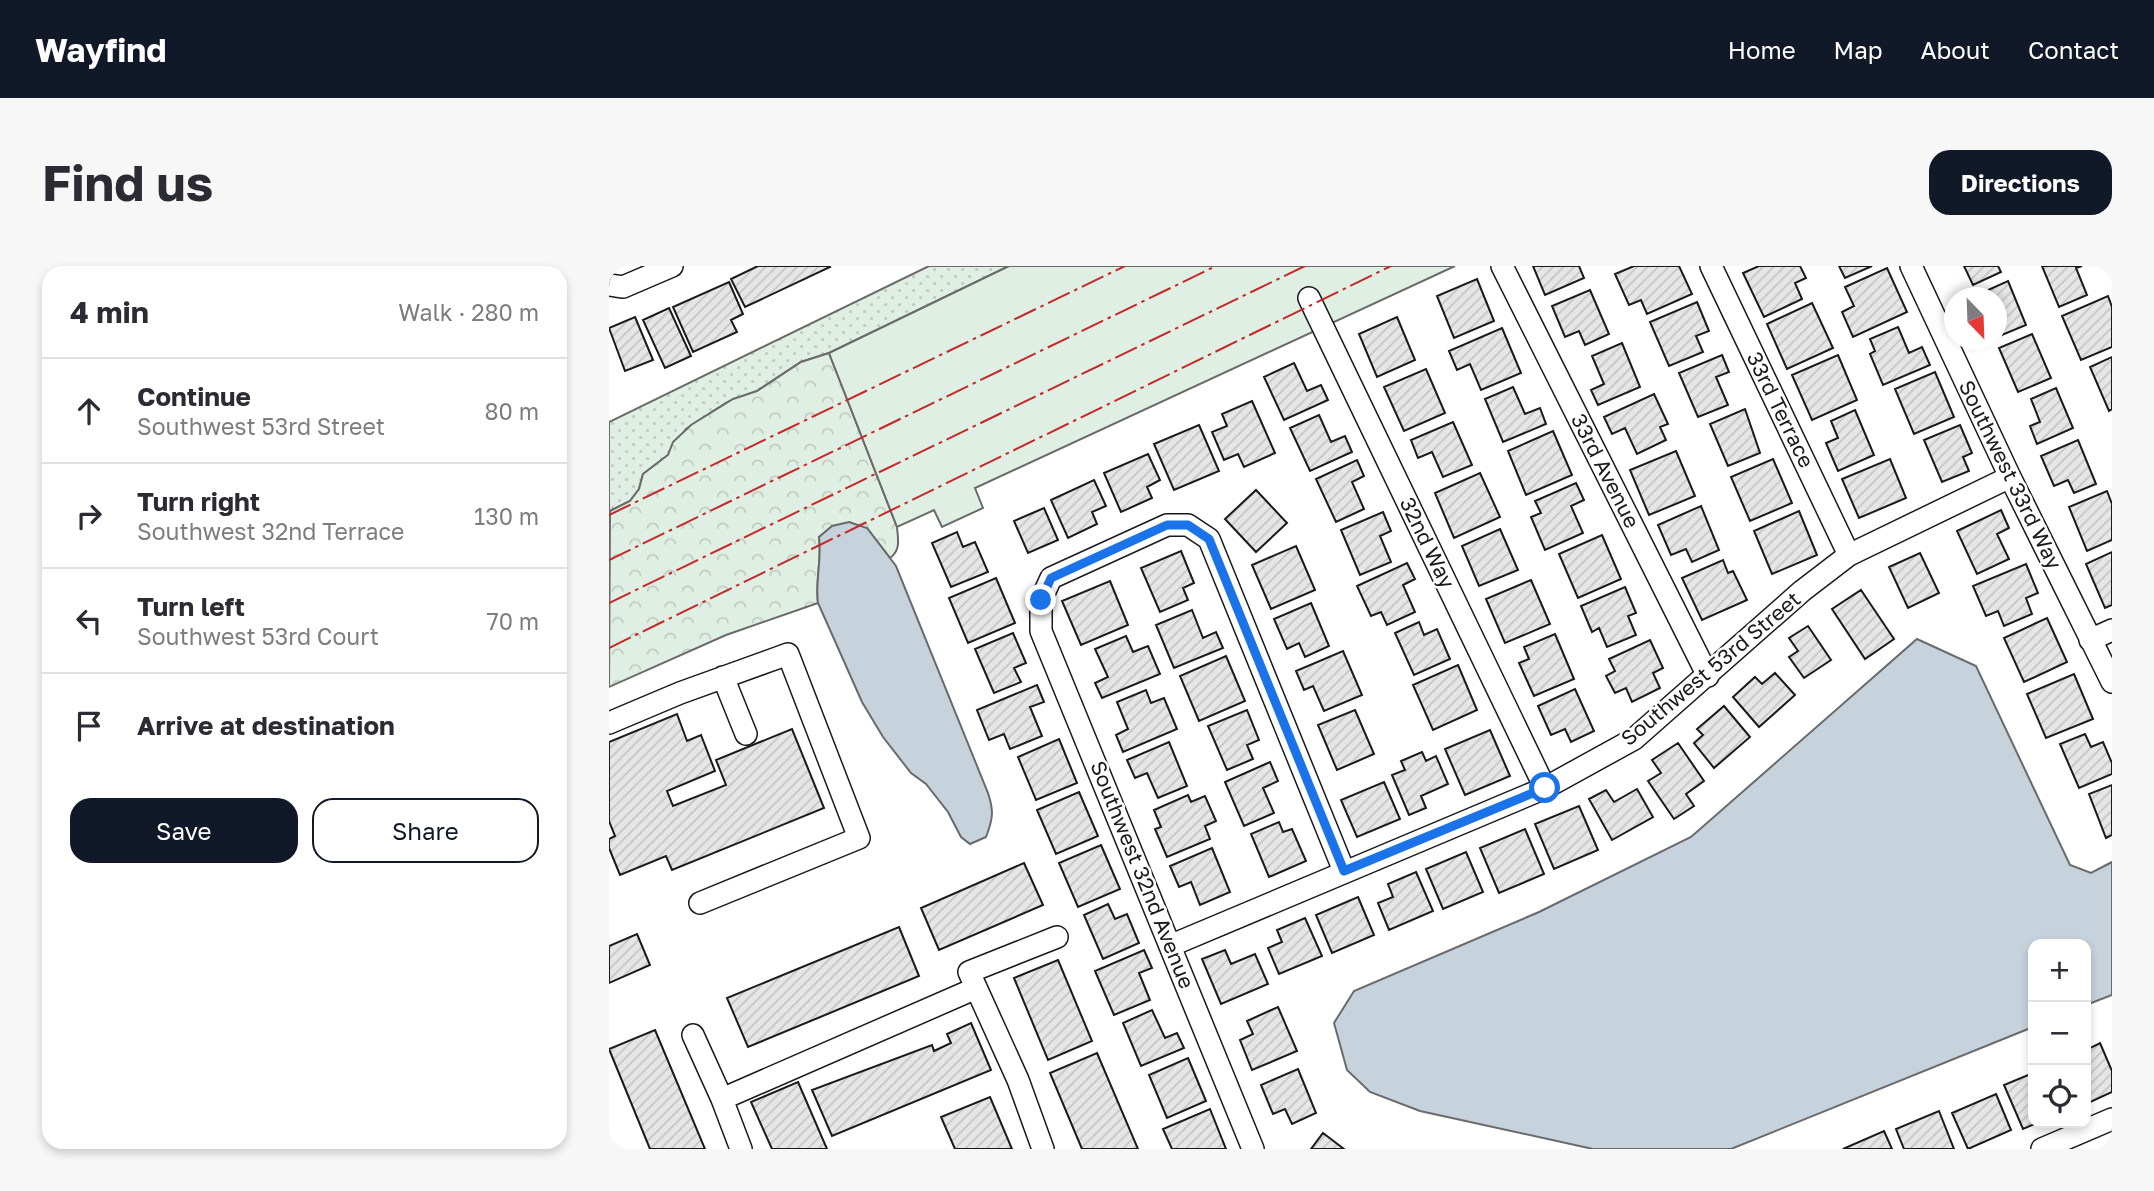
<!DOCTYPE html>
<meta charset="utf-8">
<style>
body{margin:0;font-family:"Golos Text",sans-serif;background:#f7f7f7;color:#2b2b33}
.controls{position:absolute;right:21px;bottom:21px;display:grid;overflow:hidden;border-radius:14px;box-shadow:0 4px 10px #0003}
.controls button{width:63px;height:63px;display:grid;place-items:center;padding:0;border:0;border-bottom:2px solid #e1e1e2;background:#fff;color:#2b2b33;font:35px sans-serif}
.compass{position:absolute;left:1335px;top:21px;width:63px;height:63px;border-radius:50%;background:#fff;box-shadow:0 4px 10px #0003;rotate:157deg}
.stop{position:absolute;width:21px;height:21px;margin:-16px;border:5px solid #1a73e8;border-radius:50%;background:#fff}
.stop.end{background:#1a73e8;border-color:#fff;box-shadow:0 2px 7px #0008}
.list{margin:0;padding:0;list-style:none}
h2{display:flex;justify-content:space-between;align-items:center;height:91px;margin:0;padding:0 28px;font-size:30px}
h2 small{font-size:23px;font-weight:400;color:#7c7c81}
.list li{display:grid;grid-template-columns:46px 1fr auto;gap:21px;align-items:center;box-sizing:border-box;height:105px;padding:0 28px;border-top:2px solid #e1e1e2}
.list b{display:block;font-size:26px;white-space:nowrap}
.list p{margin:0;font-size:23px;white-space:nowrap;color:#7c7c81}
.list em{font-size:23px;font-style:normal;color:#7c7c81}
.actions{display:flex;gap:14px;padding:21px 28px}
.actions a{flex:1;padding:16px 0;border:2px solid #111827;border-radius:21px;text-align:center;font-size:24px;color:#111827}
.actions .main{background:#111827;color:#fff}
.icon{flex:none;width:38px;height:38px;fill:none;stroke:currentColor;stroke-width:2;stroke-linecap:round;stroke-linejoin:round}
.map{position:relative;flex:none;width:1503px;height:883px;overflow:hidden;border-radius:21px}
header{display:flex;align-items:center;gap:42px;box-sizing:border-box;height:98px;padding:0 35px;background:#111827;color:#fff}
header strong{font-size:33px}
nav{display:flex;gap:38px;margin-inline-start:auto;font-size:24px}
.intro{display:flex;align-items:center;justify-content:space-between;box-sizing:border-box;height:168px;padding:0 42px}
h1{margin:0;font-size:49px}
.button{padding:18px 32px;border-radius:21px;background:#111827;color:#fff;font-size:24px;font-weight:700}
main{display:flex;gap:42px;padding:0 42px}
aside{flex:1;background:#fff;border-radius:21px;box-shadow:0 4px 10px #0003}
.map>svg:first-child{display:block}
.grass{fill:url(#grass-dots);stroke:#6a6a6a;stroke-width:2}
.forest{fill:url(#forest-crowns);stroke:#6a6a6a;stroke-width:2}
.park{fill:#e0efe3;stroke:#6a6a6a;stroke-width:2}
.water{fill:#c6d2dc;stroke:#6a6a6a;stroke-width:2}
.building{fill:url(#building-hatch);stroke:#1a1a1a;stroke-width:2}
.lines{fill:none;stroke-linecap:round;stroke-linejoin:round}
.minor-casing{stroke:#1a1a1a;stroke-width:24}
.minor{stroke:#fff;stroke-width:21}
.power{stroke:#c62828;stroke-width:2;stroke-dasharray:24 5 3.5 5;stroke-linecap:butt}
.route{stroke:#1a73e8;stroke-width:9}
.labels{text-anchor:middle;stroke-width:5;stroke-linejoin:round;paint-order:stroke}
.street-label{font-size:21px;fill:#1a1a1a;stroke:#fff}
</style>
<header>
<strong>Wayfind</strong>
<nav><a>Home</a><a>Map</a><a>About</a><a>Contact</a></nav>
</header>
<div class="intro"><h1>Find us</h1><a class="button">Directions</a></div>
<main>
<aside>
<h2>4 min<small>Walk · 280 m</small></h2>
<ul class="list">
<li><svg class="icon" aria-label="ahead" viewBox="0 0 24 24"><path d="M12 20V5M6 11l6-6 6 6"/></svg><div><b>Continue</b><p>Southwest 53rd Street</p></div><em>80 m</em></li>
<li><svg class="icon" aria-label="right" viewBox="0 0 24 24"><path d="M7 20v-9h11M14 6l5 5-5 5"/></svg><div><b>Turn right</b><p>Southwest 32nd Terrace</p></div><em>130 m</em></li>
<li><svg class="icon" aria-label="left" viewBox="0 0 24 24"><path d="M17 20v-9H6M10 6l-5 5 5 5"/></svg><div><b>Turn left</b><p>Southwest 53rd Court</p></div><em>70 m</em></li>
<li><svg class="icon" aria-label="arrive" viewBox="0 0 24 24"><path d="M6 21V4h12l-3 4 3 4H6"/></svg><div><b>Arrive at destination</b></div></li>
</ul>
<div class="actions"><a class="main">Save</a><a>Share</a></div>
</aside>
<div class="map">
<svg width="1503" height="883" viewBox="0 0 1503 883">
<defs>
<pattern id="grass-dots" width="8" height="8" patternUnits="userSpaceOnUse" patternTransform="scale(1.75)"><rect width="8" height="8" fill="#e0efe3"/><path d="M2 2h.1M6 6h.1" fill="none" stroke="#c0ccc2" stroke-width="1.8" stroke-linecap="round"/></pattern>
<pattern id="forest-crowns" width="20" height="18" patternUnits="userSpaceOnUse" patternTransform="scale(1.75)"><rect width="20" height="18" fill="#e0efe3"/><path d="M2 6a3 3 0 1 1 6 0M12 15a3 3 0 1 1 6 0" fill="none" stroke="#c0ccc2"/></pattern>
<pattern id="building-hatch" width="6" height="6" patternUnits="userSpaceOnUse" patternTransform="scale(1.75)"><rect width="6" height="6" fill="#e6e6e6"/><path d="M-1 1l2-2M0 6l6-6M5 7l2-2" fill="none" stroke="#c5c5c5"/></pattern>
</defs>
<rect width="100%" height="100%" fill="#fff"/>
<path class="grass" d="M320,0H400L220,87L192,96L148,125L117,137L77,163L59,189L34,208L30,223L21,235L1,245L0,251V156Z"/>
<path class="forest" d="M220,87L288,261C289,273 292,284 281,292L258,262L210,271C213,294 206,315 209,337L117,369L0,421L1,245L21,235L30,223L34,208L59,189L64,176L82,159L124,133L148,125L192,96Z"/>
<path class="park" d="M400,0H846L366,222L374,242L333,261L325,244L288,261L220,87Z"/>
<path class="water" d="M240,256L258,262L287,300L379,527C385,545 384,553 377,571L361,578L352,571L339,546L317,518L302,507L274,471L253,436L209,337C206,315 213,294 210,271L223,260Z
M1308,373L1367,400L1461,599L1482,607L1503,596V729L1477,739V678H1424V761L1122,883H984L811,845L761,826L738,804L725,757L745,725L930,646L1082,571Z"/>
<path class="building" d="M149,0H220L221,1L136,41L122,13Z
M924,0H970L975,12L936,29Z
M1025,0H1070L1083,28L1038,48L1032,34L1020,39L1006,8Z
M1150,0H1191L1197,12L1186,17L1193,33L1155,51L1134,7Z
M1230,0H1263L1236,12Z
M1355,0H1389L1392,6L1364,19Z
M1433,0H1473L1467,2L1478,29L1450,41Z
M1278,2L1298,46L1244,71L1233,46L1245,40L1236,21Z
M868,13L885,55L845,72L828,30Z
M1399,15L1417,59L1388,71V32H1371L1370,28Z
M120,16L134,48L122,54L128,66L84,86L64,41Z
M981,24L1000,68L976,79L970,65L956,71L943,40Z
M1499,30L1503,41V81L1472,94L1453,50Z
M1088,36L1100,65L1087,70L1094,86L1060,100L1041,56Z
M1203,37L1224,82L1178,103L1158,58Z
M60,42L82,90L56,102L34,54Z
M26,51L44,94L16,105L0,62Z
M788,51L806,94L768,111L750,68Z
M1289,61L1300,87L1313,81L1321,99L1274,119L1261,88L1266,85L1261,73Z
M893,62L912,107L872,124L861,98L848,104L840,85Z
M1423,68L1442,112L1409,126L1390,82Z
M1013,77L1031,121L989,139L982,124L995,118L983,90Z
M1113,89L1120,106L1107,111L1119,139L1089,151L1070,107Z
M1229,89L1248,134L1203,154L1183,109Z
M1503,91V143L1500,145L1481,101Z
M685,97L698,125L712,119L719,134L675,154L655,111Z
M817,103L836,147L795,165L775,121Z
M1326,106L1345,151L1305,168L1286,123Z
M904,121L916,148L931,142L937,158L894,176L876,133Z
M1447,122L1464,162L1428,178L1421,160L1431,156L1422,133Z
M1045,128L1059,158L1051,161L1057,174L1028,188L1016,162L1003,168L995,151Z
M643,135L666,187L635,201L629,188L615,194L603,166L618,160L613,148Z
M1136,143L1151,187L1119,200L1101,158Z
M1246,144L1265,189L1229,205L1217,177L1229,172L1222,155Z
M710,149L722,176L736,170L743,186L701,205L681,162Z
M844,156L863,199L834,211L823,186L809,192L802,174Z
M590,159L610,205L565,224L545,178Z
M1351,159L1363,187L1354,191L1360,205L1333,216L1315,174Z
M944,165L963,209L917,229L899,185Z
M1469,174L1487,218L1465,227L1459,214L1445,220L1432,190Z
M1067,185L1086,230L1040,249L1021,204Z
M539,188L551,214L538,221L543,232L512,246L495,207Z
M1164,193L1183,237L1141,255L1122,211Z
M1281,193L1297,232L1250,252L1233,213Z
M748,194L755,210L743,216L755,243L727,256L707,213Z
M871,207L891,251L845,272L826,227Z
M485,214L497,240L483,246L488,258L459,272L442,234Z
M967,217L975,234L962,240L974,267L936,284L922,251L932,247L926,235Z
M647,224L678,257L647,286L616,253Z
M1498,225L1503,238V274L1478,285L1460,241Z
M1092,240L1110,284L1083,296L1077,283L1062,289L1049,259Z
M435,242L449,274L419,287L405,255Z
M1392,244L1400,262L1388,268L1400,293L1368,308L1348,265Z
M1190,245L1208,289L1163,308L1145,265Z
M774,246L782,265L771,270L782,296L751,309L732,264Z
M891,263L909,304L870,320L853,280Z
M348,266L354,281L366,276L379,306L342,321L323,277Z
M993,269L1012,313L969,332L950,288Z
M687,280L706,324L662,343L643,299Z
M572,285L585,317L574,322L579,334L551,346L532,302Z
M1503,286V339L1496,342L1477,298Z
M1311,287L1330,327L1299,342L1280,301Z
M1114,294L1119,307L1124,305L1138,334L1093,354L1073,312Z
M798,297L806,313L794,319L806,346L778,359L772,346L762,350L748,320Z
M1417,298L1429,327L1417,332L1423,348L1395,360L1389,345L1377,350L1364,320Z
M387,312L406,357L359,377L340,332Z
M922,314L941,358L896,377L877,333Z
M501,315L519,359L472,379L453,335Z
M1016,321L1027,347L1019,350L1027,369L998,381L990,362L983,366L972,340Z
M1252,324L1285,373L1256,393L1223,343Z
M702,337L720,380L696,391L690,377L678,383L665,353Z
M583,344L594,372L607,366L614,382L565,402L547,359Z
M1438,352L1458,396L1415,416L1395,372Z
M810,356L815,369L828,363L841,393L805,409L786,367Z
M1199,360L1222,394L1195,412L1180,391L1189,385L1180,372Z
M404,367L417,397L405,402L412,416L385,427L366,383Z
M946,368L965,413L925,430L910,397L920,393L915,381Z
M517,370L524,386L539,380L551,408L493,432L486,417L499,411L486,383Z
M1041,374L1054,402L1044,407L1051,422L1023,436L1017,422L1006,427L997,410L1006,405L1000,393Z
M734,385L753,429L715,445L704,420L695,424L687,405Z
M617,390L636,435L590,455L571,410Z
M849,399L868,444L824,464L804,419Z
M1166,407L1186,429L1150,461L1124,431L1146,411L1153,418Z
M1465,408L1484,453L1437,472L1418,428Z
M428,419L435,436L421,441L433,470L401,483L395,468L380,474L368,444Z
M966,423L985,465L962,476L956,463L942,469L929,440Z
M537,424L542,437L555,432L568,463L514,486L507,469L519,463L508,436Z
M1115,440L1141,471L1105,502L1085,477L1094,469L1088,463Z
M638,444L650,474L638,479L644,493L618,504L599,460Z
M746,444L765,488L728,504L709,459Z
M68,448L78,475L92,469L106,505L58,525L64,540L117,519L107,494L183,463L215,542L63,604L57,590L11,609L0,582V573L6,570L0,555V476Z
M881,464L901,510L856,529L836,483Z
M1476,468L1482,481L1494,476L1503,497V508L1470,522L1451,478Z
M450,473L468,517L427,534L409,491Z
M560,476L578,520L549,532L538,507L526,512L518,494Z
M1069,477L1095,515L1077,528L1085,540L1065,553L1039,515L1052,507L1043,494Z
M813,486L817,495L827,490L839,518L812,530L817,542L800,549L783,509L796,504L792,495Z
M661,496L669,515L654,522L665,547L635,560L616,516Z
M775,516L791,553L748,571L732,534Z
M1503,519V569L1497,572L1480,528Z
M1028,523L1044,551L1003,574L980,533L997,524L1005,536Z
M470,526L489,570L447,588L428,544Z
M579,529L582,536L596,530L607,555L596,560L601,573L558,591L546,563L552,561L545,544Z
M970,540L989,584L945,603L926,558Z
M670,556L674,566L683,563L697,595L660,611L642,568Z
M916,563L935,608L890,627L871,582Z
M492,579L511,623L469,641L450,597Z
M603,582L621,626L591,639L582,616L570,621L561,600Z
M857,586L874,626L834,643L817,603Z
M415,597L434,639L330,684L312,642Z
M807,606L824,645L780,664L769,637L784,631L779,618Z
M749,631L765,669L723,687L707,649Z
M499,638L506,653L518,648L530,677L494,693L475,649Z
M696,652L713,690L670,708L659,682L673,676L668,664Z
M290,661L310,710L139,781L118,732Z
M28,668L41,699L0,717V680Z
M535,684L543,702L530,707L541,734L505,749L486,705Z
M616,684L622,698L646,688L659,718L612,738L593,693Z
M449,694L483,775L439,794L405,712Z
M669,741L688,785L643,804L631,774L644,768L638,755Z
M543,744L556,772L568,767L575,782L532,800L514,757Z
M362,757L382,804L223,870L203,824L323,779L325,785L342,777L338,768Z
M46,764L96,883H41L0,783Z
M1491,777L1503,805V826L1477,838V784Z
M488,787L529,883H473L441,807Z
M579,792L597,835L558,852L540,809Z
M689,803L707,847L683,858L676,843L664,848L652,819Z
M1424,807V857H1428L1414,863L1395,819Z
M189,816L218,883H163L142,836Z
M1387,828L1402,864L1359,883L1343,847Z
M381,831L403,883H346L332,851Z
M601,843L617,883H563L554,863Z
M1330,845L1345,883H1295L1287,863Z
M1275,865L1283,883H1234Z
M714,867L735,883H702Z"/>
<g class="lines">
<g class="minor-casing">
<path id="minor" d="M893,0L1099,410
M1102,0L1240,289
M1302,0L1401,211L1503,416
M0,19L14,21L63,0
M700,32L936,522
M1481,374L1503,364
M114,411L137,468
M0,457L71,427L179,388L250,572L91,637
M563,679L936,522L1025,473L1193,325L1240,289L1401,211
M84,769L113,833L365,723
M113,833L132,883
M434,883L409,814L360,706L448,671
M644,883L432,365V334L442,312L558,259H579L600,273L735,605
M1433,883L1503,853"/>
</g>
<use href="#minor" class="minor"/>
<path class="power" d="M0,249L516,0
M0,294L607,0
M0,337L696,0
M0,382L782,0"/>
</g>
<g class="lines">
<path class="route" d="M432,334L442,312L558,259H579L600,273L735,605L936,522"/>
</g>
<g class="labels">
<g class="street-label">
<text transform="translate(1171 144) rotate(64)" y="7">33rd Terrace</text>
<text transform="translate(996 205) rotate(63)" y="7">33rd Avenue</text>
<text transform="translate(1401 209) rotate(64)" y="7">Southwest 33rd Way</text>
<text transform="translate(818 277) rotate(64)" y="7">32nd Way</text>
<text transform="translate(1102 403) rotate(-40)" y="7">Southwest 53rd Street</text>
<text transform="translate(533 609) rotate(68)" y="7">Southwest 32nd Avenue</text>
</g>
</g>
</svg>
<div class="controls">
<button>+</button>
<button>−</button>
<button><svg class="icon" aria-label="locate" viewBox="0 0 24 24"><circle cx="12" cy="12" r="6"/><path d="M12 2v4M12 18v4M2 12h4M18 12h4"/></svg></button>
</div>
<svg class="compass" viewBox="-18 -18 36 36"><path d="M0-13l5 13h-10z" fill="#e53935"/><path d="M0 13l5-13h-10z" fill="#7c7c81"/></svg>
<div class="stop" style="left:936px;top:522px"></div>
<div class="stop end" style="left:432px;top:334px"></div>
</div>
</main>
